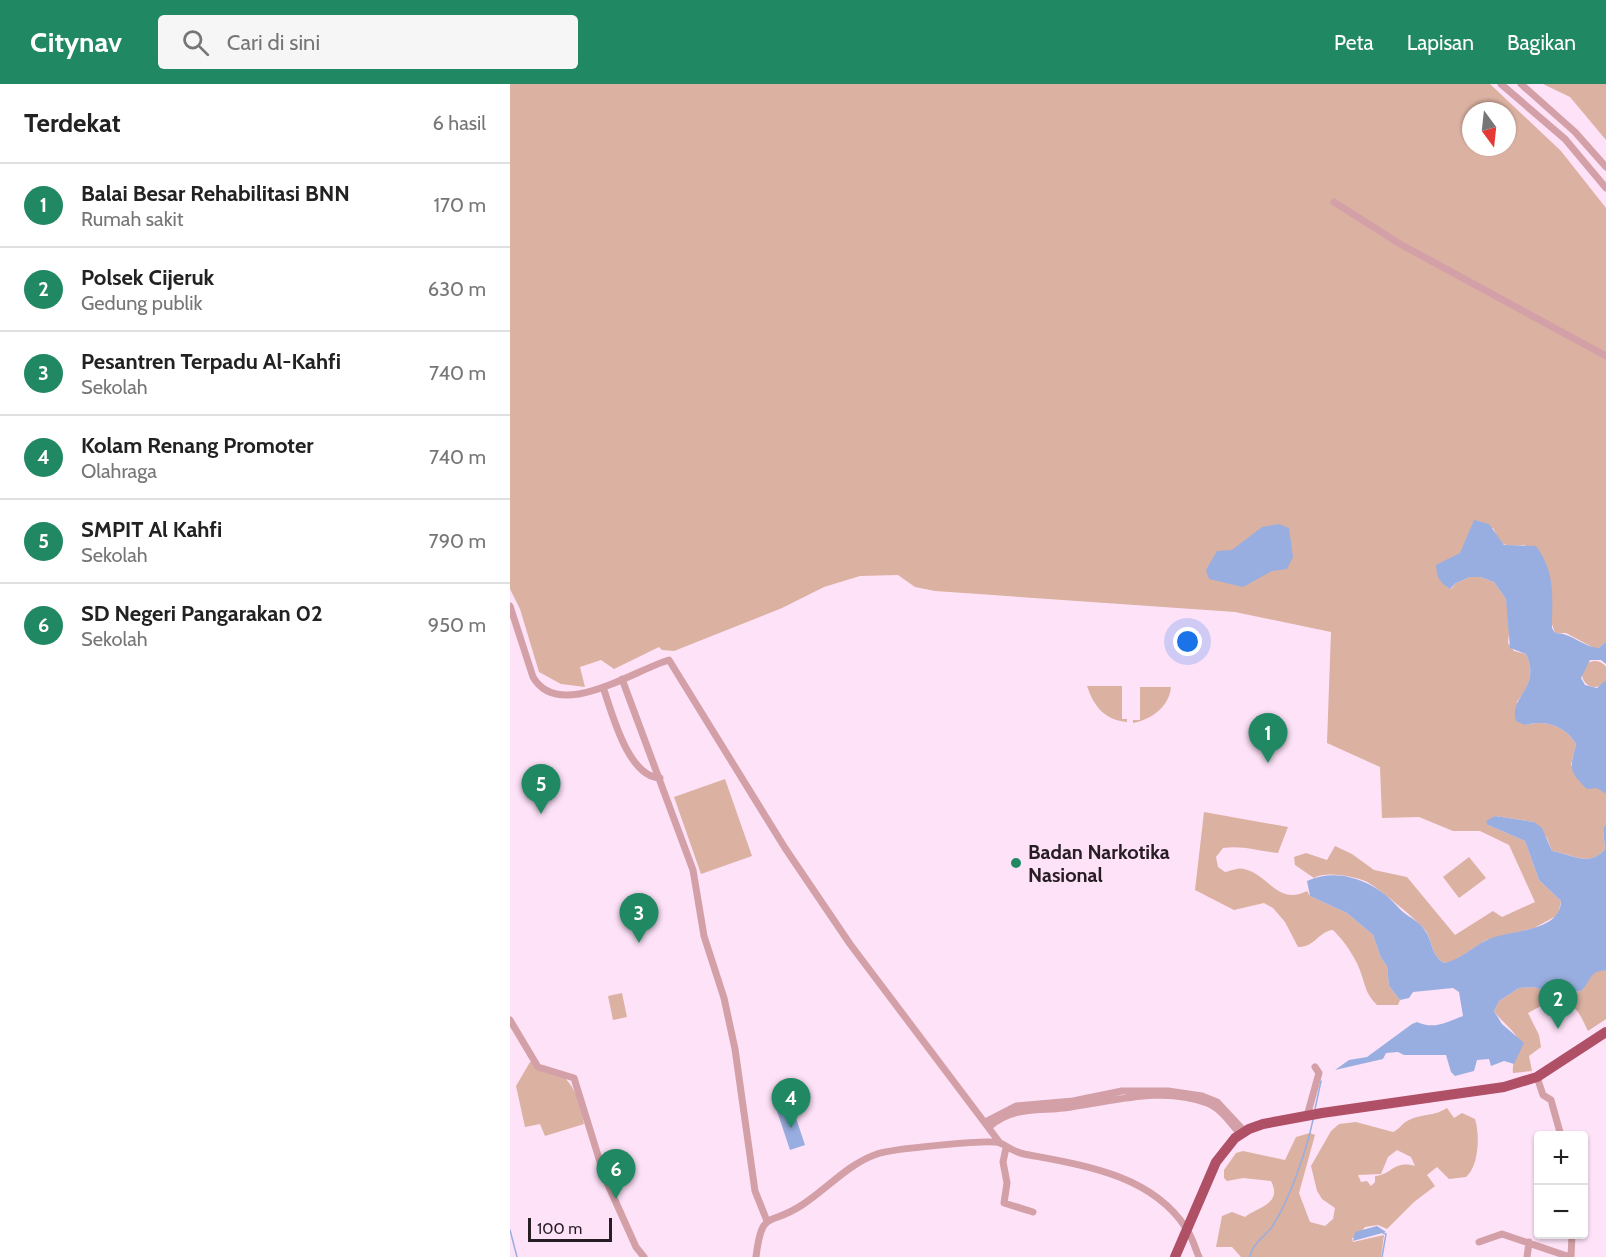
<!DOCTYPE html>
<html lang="id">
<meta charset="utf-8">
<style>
body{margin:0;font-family:Cabin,sans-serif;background:#f6f6f6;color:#222}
.controls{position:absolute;right:18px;bottom:18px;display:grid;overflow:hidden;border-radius:6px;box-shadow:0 2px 4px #0004}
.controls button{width:54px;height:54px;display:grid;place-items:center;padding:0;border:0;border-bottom:2px solid #e0e0e0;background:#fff;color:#222;font:30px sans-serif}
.compass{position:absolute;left:952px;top:18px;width:54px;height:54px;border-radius:50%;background:#fff;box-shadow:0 2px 4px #0004;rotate:165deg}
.scale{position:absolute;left:18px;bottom:15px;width:84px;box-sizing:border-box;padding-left:6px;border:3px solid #271d25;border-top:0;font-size:16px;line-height:21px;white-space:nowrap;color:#271d25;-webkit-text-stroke:4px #fee2f8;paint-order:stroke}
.you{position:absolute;left:678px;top:558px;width:21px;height:21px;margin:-15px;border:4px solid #fff;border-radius:50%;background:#1a73e8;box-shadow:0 0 0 9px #1a73e833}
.badge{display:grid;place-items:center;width:39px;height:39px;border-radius:50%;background:#218864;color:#fff;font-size:20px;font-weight:700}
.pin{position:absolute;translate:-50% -50px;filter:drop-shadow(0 2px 3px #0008)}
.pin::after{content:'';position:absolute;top:32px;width:21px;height:18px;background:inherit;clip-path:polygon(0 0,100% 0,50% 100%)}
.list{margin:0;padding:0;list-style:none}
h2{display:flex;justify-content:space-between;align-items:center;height:78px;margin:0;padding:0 24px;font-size:26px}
h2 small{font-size:20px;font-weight:400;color:#767676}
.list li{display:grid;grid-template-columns:39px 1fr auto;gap:18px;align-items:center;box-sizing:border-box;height:84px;padding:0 24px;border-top:2px solid #e0e0e0}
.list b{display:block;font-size:22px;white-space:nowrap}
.list p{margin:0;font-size:20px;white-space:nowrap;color:#767676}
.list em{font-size:20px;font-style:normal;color:#767676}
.icon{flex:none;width:33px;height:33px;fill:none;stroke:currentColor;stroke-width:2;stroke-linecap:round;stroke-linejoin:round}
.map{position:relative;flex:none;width:1096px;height:1173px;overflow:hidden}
header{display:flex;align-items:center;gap:36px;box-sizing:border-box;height:84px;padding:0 30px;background:#218864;color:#fff}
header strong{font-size:28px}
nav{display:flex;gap:33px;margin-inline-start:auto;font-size:21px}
.search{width:420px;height:54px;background:#f6f6f6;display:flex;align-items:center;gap:15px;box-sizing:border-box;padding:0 21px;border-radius:6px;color:#767676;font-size:22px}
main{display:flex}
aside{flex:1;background:#fff}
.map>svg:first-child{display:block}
.green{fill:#dbb1a2;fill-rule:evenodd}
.water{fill:#98aee0}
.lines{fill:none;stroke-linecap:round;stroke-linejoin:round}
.stream{stroke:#98aee0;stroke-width:1.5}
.minor{stroke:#d3a0a8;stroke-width:7}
.trunk{stroke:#b05066;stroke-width:10}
.poi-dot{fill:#218864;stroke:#fee2f8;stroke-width:2}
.labels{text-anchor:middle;stroke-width:6;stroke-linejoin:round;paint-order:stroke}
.poi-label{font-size:20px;font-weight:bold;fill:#271d25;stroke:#fee2f8;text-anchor:start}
</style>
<header>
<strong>Citynav</strong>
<div class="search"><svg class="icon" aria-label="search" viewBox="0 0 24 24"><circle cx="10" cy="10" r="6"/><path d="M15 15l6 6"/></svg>Cari di sini</div>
<nav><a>Peta</a><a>Lapisan</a><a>Bagikan</a></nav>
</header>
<main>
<aside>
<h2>Terdekat<small>6 hasil</small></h2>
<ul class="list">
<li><span class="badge">1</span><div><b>Balai Besar Rehabilitasi BNN</b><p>Rumah sakit</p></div><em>170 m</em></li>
<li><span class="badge">2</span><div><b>Polsek Cijeruk</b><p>Gedung publik</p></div><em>630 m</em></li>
<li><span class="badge">3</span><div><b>Pesantren Terpadu Al-Kahfi</b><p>Sekolah</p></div><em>740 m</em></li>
<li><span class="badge">4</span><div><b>Kolam Renang Promoter</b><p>Olahraga</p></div><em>740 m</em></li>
<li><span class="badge">5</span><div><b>SMPIT Al Kahfi</b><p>Sekolah</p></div><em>790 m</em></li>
<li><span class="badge">6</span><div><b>SD Negeri Pangarakan 02</b><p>Sekolah</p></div><em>950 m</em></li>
</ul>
</aside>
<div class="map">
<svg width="1096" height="1173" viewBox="0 0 1096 1173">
<rect width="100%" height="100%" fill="#fee2f8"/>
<path class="green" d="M0,0H980L1051,67L1096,124V557L1089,564H1084L1056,549H1045L1015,461C994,463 992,463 983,444L952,465L937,503L941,505L946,499L960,493H970L984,498L996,515L1000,540L998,559L1004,567L1016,570C1025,589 1019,602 1007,618L1015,641C1034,635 1056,642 1066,660L1061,681L1096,710V739L1093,745L1095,765C1079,784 1062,770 1042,767L1037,754L1024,738L985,732L978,741L1015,757L1029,796L1051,817L1048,831L1024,844L976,856L944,877L934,879C921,871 923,859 916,847C910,838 865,801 855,797C842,792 816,787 804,794L785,781L784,773L796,769L817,776L825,762L842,770L864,786L897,793L945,851L983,827L992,833L1025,818L999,761L970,747H943L909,733L872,734L870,683L817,659L821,548L725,528L425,507L405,503L388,491L350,492L314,503L272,524L164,567L152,566L149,563L104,585L91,576L70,583L75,603L51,600L29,588L10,525L0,505ZM961,27H997V63H961Z
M1033,0H1096V56L1060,13Z
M1072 590a13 13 0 1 1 26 0a13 13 0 1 1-26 0Z
M577,602H612V635H617V638C595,636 584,623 577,602Z
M630,603H661C659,623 642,635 623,639V636H630Z
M215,695L242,772L191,790L164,713Z
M694,728L778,743L768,769C748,767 732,761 713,764L706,773L708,783L715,788C720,787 729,783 734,785C758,790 768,822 797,807L800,812L837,829L863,851L871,874L877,882L879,902L890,916L888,921H867C857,911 856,905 852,892C847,875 835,858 823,846C809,847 804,864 788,863L775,838L763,824L754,819L724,826L685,806Z
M959,773L976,794L949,814L933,793Z
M1089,886L1096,887V935L1078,947C1070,931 1067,918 1047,920L1042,916L1018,929L1029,951L1031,963L1019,972L1022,987L1003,989C1001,977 1012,964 1006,952C1003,946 990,936 984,927L989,917L1009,904L1024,903L1045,910L1071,907L1082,890Z
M112,909L117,933L103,936L98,912Z
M20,978C56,983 69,1006 74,1040L35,1052L30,1040L15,1043L6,1002Z
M937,1024L944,1034L952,1029L965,1035C970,1051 969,1082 956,1093L939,1095L927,1083L917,1091L925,1102L904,1118L877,1145L868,1141L855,1143L846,1154H842L843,1158L874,1151L871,1173H731L722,1163H706L712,1132L722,1128L735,1133C748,1123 773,1120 761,1097L733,1094L717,1097L714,1094V1086L726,1069L733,1067L775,1076L786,1053L800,1049L805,1051L789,1109L800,1138L815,1142L823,1135L825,1124L812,1115L807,1107L801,1082L821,1047L829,1040L846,1038L883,1048C890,1045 892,1039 899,1036C914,1029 923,1033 937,1024ZM887,1066L901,1073L905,1082C883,1076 882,1091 865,1092V1098L861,1102L857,1097L851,1098L848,1091L871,1090L878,1073Z"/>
<path class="water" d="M964,436L979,440L994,461L1026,462C1046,490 1042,511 1042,544L1045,549C1062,549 1073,563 1089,564L1096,557V580L1091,576H1080L1071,594L1075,601L1087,604L1096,596V710L1087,704L1077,705C1058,687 1060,685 1066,660C1056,642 1034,635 1015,641L1006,637C998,613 1032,604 1016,570L1000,564L996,515L984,498L970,493H960L946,499L940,505C930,498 927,495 926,481L950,469Z
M769,440L779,444L783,473L777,485L762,487L733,503L699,495L696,486L707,467L722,466L752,443Z
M985,732L1024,738L1032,744L1042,767C1061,770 1079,784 1095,765L1093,745L1096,739V887C1080,885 1081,898 1071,907L1044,910L1024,903L1009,904L989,917L984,927L992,940L1014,959L1004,980L994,977L981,982L979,975L967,976L964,987L945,992L941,988L936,971H894L888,968L876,969L873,975L825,986L839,976L857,973L902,940L907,938C924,946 937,938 953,932L949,908L943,904L903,908L899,914L890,916L879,902L877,882L871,874L863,851L837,829L800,812L797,797C828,782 867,798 888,823C896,833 910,836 916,848C923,859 921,871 934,879C950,876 961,864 975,857C997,845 1050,850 1051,817L1029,796L1015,757L978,741L976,737Z
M282,1022L295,1061L280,1066L267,1027Z
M867,1142L876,1148L843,1157L845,1148Z"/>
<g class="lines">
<path class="stream" d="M805,1025L811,997
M0,1146L7,1173
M740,1173C741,1161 755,1152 762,1143C780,1115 796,1068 803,1036
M872,1173L876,1150L873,1149"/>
<path class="minor" d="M991,0L1055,55L1096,104
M1011,0L1065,48L1096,83
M824,118L890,160L1096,272
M0,522L23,593C49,638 124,586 159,576L275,764L340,860L490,1059
M112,595L183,786L194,852L214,914L225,965L245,1107L257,1137
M93,603C102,629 118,693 150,694
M0,936L28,983L64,994L95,1094L126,1163L134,1173
M1027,993L1033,1011L1041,1016L1051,1052
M797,1032L809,989L805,983
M475,1038L506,1022L563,1017L612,1007H658L692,1012L707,1018L735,1048
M479,1043C504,1021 531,1028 561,1023C605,1017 653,1002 697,1019C711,1024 721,1040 730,1050
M496,1064L493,1078L497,1099L494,1119L523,1128
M969,1158L992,1150L1060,1173
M246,1173C252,1124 259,1143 292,1121C318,1104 338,1080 367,1070C380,1065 481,1055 490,1059C498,1062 501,1067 514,1070C572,1081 641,1090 676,1144C682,1152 685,1164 689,1173
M1017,1173L1019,1158
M1061,1173L1062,1150"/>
<path class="trunk" d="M665,1173L706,1078L725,1054L739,1045L753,1040L812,1029L994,1003L1027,993L1096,948"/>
</g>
<circle class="poi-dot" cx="506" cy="779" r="6"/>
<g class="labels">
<g class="poi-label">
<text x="518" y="775">Badan Narkotika<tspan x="518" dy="23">Nasional</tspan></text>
</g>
</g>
</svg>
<div class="controls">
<button>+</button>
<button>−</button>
</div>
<svg class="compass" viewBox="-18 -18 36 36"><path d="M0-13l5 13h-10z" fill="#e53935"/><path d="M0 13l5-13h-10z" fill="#767676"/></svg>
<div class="scale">100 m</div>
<div class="you"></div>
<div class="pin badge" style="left:758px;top:679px">1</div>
<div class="pin badge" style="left:1048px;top:945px">2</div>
<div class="pin badge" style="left:129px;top:859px">3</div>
<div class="pin badge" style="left:281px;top:1044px">4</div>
<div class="pin badge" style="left:31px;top:730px">5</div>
<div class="pin badge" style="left:106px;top:1115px">6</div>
</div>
</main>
